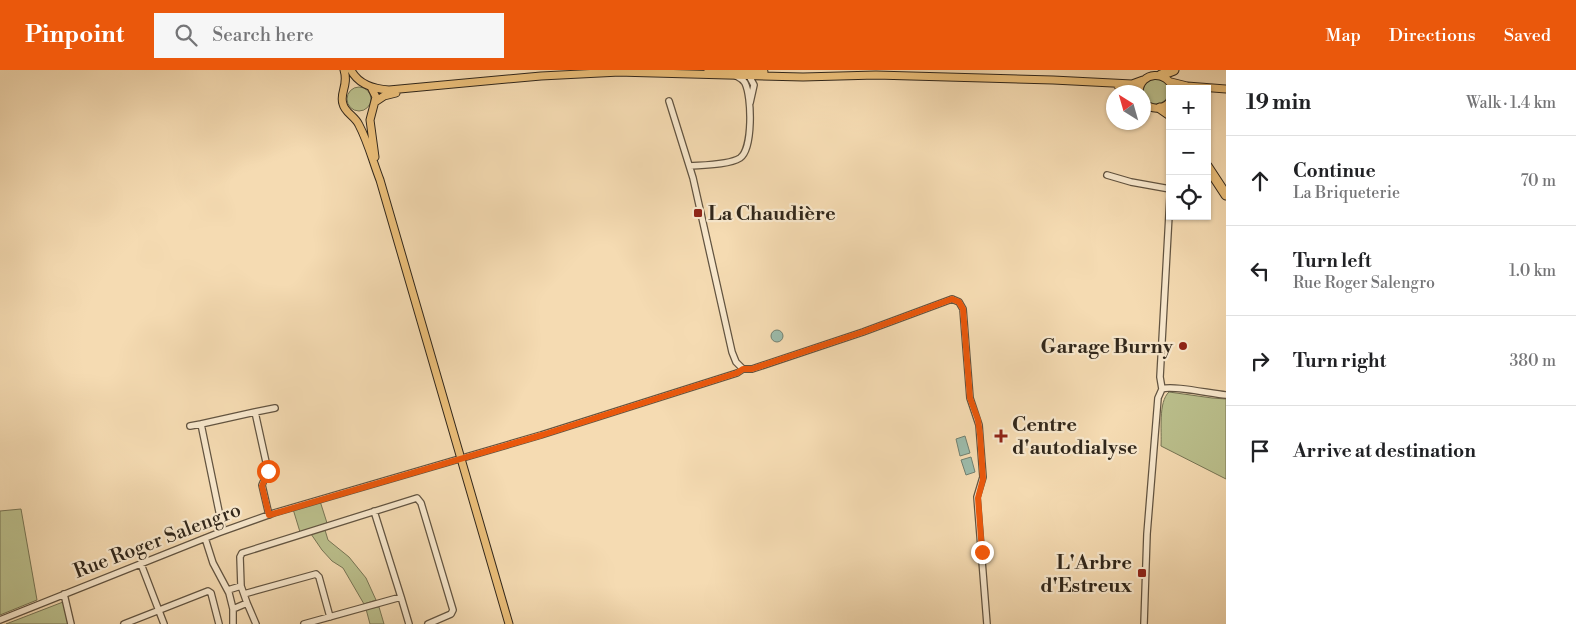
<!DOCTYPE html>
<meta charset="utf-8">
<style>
body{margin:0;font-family:"Libre Bodoni",serif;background:#f6f6f6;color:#202124}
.controls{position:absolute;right:15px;top:15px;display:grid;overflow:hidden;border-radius:0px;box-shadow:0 1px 4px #0004}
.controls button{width:45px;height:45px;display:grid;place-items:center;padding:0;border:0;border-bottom:1px solid #e0e0e0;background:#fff;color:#202124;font:25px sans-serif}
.compass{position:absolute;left:1106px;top:15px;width:45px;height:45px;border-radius:50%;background:#fff;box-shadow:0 1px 4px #0004;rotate:323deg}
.stop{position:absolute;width:15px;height:15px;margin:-11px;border:4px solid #ea580c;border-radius:50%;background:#fff}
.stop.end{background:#ea580c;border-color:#fff;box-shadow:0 1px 5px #0008}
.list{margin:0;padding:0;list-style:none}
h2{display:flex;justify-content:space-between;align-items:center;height:65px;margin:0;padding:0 20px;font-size:21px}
h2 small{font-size:16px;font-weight:400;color:#757577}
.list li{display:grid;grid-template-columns:32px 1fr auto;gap:15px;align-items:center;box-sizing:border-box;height:90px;padding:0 20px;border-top:1px solid #e0e0e0}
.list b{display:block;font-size:19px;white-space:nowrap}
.list p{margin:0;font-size:16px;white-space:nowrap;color:#757577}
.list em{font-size:16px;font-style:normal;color:#757577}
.icon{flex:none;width:28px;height:28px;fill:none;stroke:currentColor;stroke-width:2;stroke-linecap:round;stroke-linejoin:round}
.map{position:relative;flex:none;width:1226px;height:554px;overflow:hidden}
header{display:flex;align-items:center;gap:30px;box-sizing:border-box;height:70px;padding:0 25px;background:#ea580c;color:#fff}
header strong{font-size:24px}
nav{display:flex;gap:28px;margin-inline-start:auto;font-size:18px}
.search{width:350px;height:45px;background:#f6f6f6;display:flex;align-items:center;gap:12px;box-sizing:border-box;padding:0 18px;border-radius:0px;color:#757577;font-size:19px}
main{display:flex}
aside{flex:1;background:#fff}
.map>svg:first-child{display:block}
.green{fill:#bbc08d;stroke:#767454}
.water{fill:#9cbbab;stroke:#718071}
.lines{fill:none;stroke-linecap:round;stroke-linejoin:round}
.minor-casing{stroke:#625441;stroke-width:8}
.major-casing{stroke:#31271b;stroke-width:9}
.highway-casing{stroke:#31271b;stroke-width:11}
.minor{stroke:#f8e8cd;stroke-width:5.5}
.major{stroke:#eabe79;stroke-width:7}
.highway{stroke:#eabe79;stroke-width:9}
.route{stroke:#ea580c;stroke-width:6}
.poi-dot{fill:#8f2418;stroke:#f8e8cd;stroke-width:2}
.labels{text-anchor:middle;stroke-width:4.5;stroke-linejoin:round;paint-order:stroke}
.poi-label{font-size:20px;font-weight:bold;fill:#31271b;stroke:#f8e8cd;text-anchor:start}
.street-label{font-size:20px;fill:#31271b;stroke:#f8e8cd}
</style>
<header>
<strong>Pinpoint</strong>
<div class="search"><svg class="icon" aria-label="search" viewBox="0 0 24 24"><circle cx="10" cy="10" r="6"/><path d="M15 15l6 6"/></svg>Search here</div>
<nav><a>Map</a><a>Directions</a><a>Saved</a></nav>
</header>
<main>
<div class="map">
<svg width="1226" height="554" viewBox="0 0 1226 554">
<rect width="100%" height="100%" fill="#f5dbb2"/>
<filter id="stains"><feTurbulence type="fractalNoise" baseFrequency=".004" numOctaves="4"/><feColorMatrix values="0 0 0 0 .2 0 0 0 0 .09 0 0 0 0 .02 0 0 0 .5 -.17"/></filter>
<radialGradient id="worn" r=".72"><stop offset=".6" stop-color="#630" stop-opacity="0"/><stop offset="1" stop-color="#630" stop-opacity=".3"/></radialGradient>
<path class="green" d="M1143 21a13 13 0 1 1 26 0a13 13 0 1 1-26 0Z
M347 29a12 12 0 1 1 24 0a12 12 0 1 1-24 0Z
M1169,322L1212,328L1226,329V409L1161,376C1162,361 1158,332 1169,322Z
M320,431L327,453L300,462L293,439Z
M21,439L37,530L0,545V441Z
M325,460L328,470L349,487L366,508L376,530L364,534L343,498L332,491L322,480L311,464Z
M63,532L68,554H6Z
M379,537L384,554H370L366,539Z"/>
<path class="water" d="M771 266a6 6 0 1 1 12 0a6 6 0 1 1-12 0Z
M965,366L970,383L960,386L956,369Z
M971,387L975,402L966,405L961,390Z"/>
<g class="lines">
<g class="minor-casing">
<path id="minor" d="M748,4L754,15L750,33
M669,31L693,108L732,282L736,292L743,299
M690,96C703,95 729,95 740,88C753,79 752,27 745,13C743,9 740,8 736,6
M1107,105L1131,112L1170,119
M1162,319C1172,315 1212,324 1226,325
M255,342L275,338
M190,356L201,354
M374,441L401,527
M223,461L201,354L255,342L268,401L262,415L269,445
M205,468L213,493L229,523L233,539V554
M141,494L164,554
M241,516L240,487L242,483L417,428L421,433L453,540L451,544L428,554
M228,520L241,516L247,533L233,539
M64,524L71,554
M244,524L316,504L319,507L330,547
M247,533L256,554
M0,550L218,463L274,443L541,365L737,303L743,299H752L863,262L952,229L959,232L963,239L970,328L979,355L983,407L977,427L987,554
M124,554L208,521L211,523L219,554
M304,554L401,527L409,554
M1144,554L1147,464L1158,328L1162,319L1160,307L1170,127"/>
</g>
<g class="major-casing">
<path id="major" d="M344,0C349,16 339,23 343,34C345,43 355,46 359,55C368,72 373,92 380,110L509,554
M351,0C358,14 374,19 389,20L541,6L620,2
M708,0L764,2
M617,2L803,7L876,5L1053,10L1132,14L1143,10
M1171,12L1187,16L1226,19
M1118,16L1134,22
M371,17L376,27L370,50L375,87
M1139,22C1140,1 1168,0 1173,19
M375,32L384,26L396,23
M1144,33C1152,40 1162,40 1170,32"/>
</g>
<g class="highway-casing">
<path id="highway" d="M1161,5L1174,0
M1160,38L1170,45
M1207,96L1226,125"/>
</g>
<use href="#minor" class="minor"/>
<use href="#major" class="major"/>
<use href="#highway" class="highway"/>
</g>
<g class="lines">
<path class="route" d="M268,401L262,416L269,445L542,365L737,303L743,299H752L863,262L952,229L959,232L963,239L970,328L978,350L980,364L983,409L978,428L982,482"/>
</g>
<g class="poi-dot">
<rect x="693" y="138" width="10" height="10" rx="2.5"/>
<circle cx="1183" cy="276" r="5"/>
<path d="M998.5 358.5h5v5h5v5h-5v5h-5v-5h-5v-5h5z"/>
<rect x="1137" y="498" width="10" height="10" rx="2.5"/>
</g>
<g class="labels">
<g class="poi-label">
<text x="708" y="150">La Chaudière</text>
<text x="1173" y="283" text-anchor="end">Garage Burny</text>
<text x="1012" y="361">Centre<tspan x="1012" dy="23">d'autodialyse</tspan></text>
<text x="1132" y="499" text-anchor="end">L'Arbre<tspan x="1132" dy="23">d'Estreux</tspan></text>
</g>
<g class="street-label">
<text transform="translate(157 470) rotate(-21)" y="7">Rue Roger Salengro</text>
</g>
</g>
<rect width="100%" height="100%" filter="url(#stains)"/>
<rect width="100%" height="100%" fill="url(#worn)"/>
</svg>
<div class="controls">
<button>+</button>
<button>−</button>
<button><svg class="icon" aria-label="locate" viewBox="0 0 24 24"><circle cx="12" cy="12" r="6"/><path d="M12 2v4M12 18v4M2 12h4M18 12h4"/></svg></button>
</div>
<svg class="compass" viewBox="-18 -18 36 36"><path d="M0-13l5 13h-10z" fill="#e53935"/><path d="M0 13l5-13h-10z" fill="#757577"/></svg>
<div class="stop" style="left:268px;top:401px"></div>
<div class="stop end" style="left:982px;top:482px"></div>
</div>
<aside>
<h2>19 min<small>Walk · 1.4 km</small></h2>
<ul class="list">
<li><svg class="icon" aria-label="ahead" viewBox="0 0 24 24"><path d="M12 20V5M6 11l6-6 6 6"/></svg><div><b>Continue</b><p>La Briqueterie</p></div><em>70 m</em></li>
<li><svg class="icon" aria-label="left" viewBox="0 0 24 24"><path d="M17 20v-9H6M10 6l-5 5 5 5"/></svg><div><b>Turn left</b><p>Rue Roger Salengro</p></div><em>1.0 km</em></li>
<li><svg class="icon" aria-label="right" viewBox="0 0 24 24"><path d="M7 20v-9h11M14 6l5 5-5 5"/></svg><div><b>Turn right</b></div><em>380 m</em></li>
<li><svg class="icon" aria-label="arrive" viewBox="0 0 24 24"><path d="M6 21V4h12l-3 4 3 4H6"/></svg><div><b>Arrive at destination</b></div></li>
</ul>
</aside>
</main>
